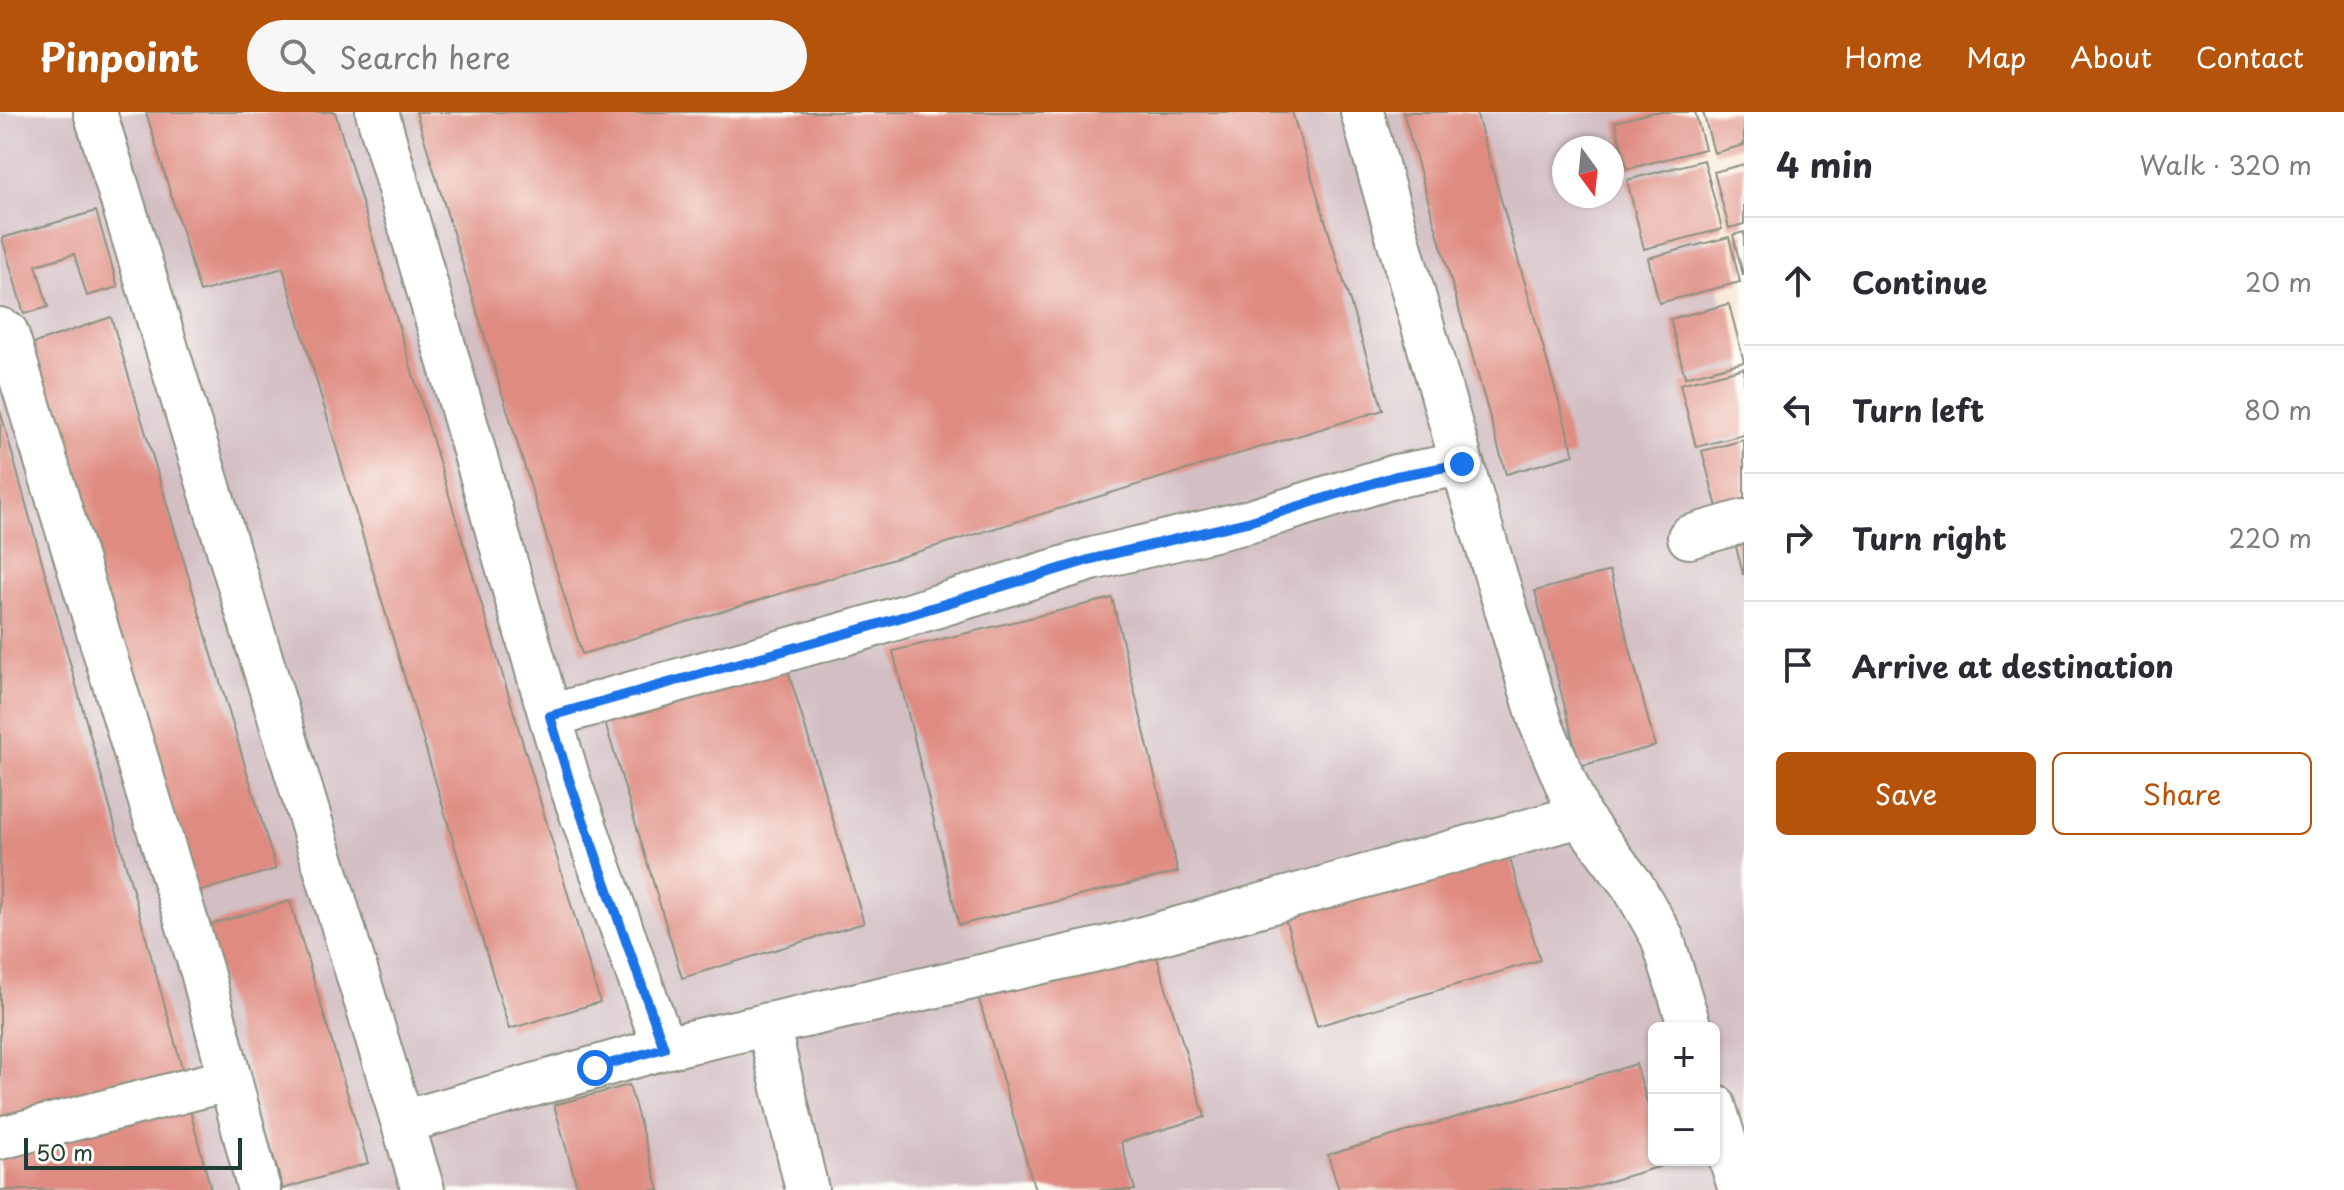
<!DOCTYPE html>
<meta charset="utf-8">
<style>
body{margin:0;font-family:"Playpen Sans",sans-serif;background:#f7f7f7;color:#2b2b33}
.controls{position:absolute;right:24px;bottom:24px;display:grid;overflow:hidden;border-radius:12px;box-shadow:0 2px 6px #0004}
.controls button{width:72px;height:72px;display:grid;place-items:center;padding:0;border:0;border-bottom:2px solid #e1e1e2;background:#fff;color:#2b2b33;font:40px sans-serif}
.compass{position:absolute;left:1552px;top:24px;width:72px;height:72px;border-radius:50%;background:#fff;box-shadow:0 2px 6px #0004;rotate:165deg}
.scale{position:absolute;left:24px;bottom:20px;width:218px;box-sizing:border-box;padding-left:8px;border:4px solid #1f3d34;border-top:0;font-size:22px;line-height:28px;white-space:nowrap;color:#1f3d34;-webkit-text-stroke:6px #fdfcf7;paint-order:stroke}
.stop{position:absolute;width:24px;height:24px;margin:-18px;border:6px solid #1a73e8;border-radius:50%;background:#fff}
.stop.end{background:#1a73e8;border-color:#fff;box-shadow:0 2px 8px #0008}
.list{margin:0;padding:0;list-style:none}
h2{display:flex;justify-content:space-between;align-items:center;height:104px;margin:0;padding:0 32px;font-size:34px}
h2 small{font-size:26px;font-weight:400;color:#7c7c81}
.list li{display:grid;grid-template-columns:52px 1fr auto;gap:24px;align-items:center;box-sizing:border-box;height:128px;padding:0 32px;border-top:2px solid #e1e1e2}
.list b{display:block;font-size:30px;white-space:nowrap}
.list em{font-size:26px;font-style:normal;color:#7c7c81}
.actions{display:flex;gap:16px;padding:24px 32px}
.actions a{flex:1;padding:18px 0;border:2px solid #b45309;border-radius:12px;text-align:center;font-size:28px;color:#b45309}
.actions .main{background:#b45309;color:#fff}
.icon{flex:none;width:44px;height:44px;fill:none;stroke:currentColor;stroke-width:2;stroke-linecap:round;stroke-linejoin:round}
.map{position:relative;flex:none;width:1744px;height:1078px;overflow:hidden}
header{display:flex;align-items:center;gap:48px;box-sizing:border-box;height:112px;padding:0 40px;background:#b45309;color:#fff}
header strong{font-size:38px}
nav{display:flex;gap:44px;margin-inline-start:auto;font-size:28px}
.search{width:560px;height:72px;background:#f7f7f7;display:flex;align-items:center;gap:20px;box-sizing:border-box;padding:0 28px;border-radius:44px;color:#7c7c81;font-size:30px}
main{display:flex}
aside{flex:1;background:#fff}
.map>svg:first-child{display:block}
.industrial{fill:#d2bec3;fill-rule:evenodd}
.building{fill:#df8b81}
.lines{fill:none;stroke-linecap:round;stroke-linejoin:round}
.minor-casing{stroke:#8b9182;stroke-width:46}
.minor{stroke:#fff;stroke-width:42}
.route{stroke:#1a73e8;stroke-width:10}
</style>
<header>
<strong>Pinpoint</strong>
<div class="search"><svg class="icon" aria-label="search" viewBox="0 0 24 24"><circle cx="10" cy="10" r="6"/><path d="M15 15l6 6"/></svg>Search here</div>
<nav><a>Home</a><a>Map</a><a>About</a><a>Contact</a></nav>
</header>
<main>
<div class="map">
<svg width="1744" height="1078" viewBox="0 0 1744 1078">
<rect width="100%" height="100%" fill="#fdfcf7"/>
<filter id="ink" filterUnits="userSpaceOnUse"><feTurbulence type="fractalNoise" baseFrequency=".0125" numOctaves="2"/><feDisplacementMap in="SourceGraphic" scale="16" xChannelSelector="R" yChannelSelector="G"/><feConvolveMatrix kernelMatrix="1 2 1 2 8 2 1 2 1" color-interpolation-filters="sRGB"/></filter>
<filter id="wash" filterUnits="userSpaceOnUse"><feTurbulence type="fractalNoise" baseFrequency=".006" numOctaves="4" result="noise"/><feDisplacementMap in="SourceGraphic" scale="32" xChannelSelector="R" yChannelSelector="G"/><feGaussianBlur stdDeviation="1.8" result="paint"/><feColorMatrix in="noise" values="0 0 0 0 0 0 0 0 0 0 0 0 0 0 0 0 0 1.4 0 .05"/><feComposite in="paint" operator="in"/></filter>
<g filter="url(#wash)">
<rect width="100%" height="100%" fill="#f7e5d0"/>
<path class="industrial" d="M0,0H1661L1744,257V1078H0ZM1564,36H1612V84H1564ZM1654,916H1714V1048H1654Z"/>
<g id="blocks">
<path class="building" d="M146,0H335L600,890L509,917L283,156L200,180Z
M416,0H1292L1383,298L582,542Z
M1403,0H1476L1574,343L1506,362Z
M1654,0H1695L1705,37L1627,57L1615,10Z
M1703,0H1744V33L1714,41Z
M1704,48L1722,117L1644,137L1627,68Z
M1744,52V112L1729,116L1714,60Z
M96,99L118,175L87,184L74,142L36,153L48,195L24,202L2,126Z
M1744,120V163H1743L1733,123Z
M1729,125L1740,170L1659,191L1648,146Z
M1729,192L1744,250L1685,265L1670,207Z
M111,205L276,757L194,781L29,233Z
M1744,256V323L1696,335L1680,272Z
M0,298L184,963L0,1013Z
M1744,328V393L1718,399L1702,339Z
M1744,424V462H1743L1734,427Z
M1610,459L1655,634L1580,654L1535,479Z
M1112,486L1178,760L959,813L893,539Z
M784,545L864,811L682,866L602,600Z
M1504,727L1540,848L1317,914L1281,793Z
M290,789L368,1051L283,1077L205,814Z
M1153,832L1205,1005L1121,1030L1135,1078H1035L978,884Z
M1636,952L1654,1015V1048H1664L1665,1053L1580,1078H1339L1328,1043Z
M629,973L659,1078H578L554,993Z
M188,991L211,1078H0V1040Z"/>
</g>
</g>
<g filter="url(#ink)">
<use href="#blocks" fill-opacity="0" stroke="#8b9182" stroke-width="2"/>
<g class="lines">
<g class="minor-casing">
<path id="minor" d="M95,0L423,1078
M377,0L550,604L570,671L664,936
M1362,0L1462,352L1541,612L1580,704L1633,774L1662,825L1690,916
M0,217L7,221L202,860L259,1078
M1689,425L1744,409
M550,604L869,515L1092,447L1251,409L1396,364L1462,352
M768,912L807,1078
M1714,993L1740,1078
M403,1010L664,936L1122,832L1580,704
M0,1026L228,968"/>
</g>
<use href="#minor" class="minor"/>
</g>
</g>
<g class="lines" filter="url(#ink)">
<path class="route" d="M595,956L664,936L570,671L550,604L869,515L1092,447L1251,409L1396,364L1462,352"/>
</g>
</svg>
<div class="controls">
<button>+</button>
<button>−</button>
</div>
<svg class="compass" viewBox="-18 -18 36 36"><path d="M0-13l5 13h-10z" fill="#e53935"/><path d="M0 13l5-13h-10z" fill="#7c7c81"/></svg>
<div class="scale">50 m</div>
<div class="stop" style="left:595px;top:956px"></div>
<div class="stop end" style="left:1462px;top:352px"></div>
</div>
<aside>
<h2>4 min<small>Walk · 320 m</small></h2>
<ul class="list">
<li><svg class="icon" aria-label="ahead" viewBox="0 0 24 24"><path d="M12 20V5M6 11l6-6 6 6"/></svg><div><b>Continue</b></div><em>20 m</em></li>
<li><svg class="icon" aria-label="left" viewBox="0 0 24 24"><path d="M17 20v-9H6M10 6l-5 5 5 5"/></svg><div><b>Turn left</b></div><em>80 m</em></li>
<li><svg class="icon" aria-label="right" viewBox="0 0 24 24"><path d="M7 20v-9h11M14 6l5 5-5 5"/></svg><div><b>Turn right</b></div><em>220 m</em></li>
<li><svg class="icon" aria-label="arrive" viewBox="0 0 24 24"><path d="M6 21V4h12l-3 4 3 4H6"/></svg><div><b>Arrive at destination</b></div></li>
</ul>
<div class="actions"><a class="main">Save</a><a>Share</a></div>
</aside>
</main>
